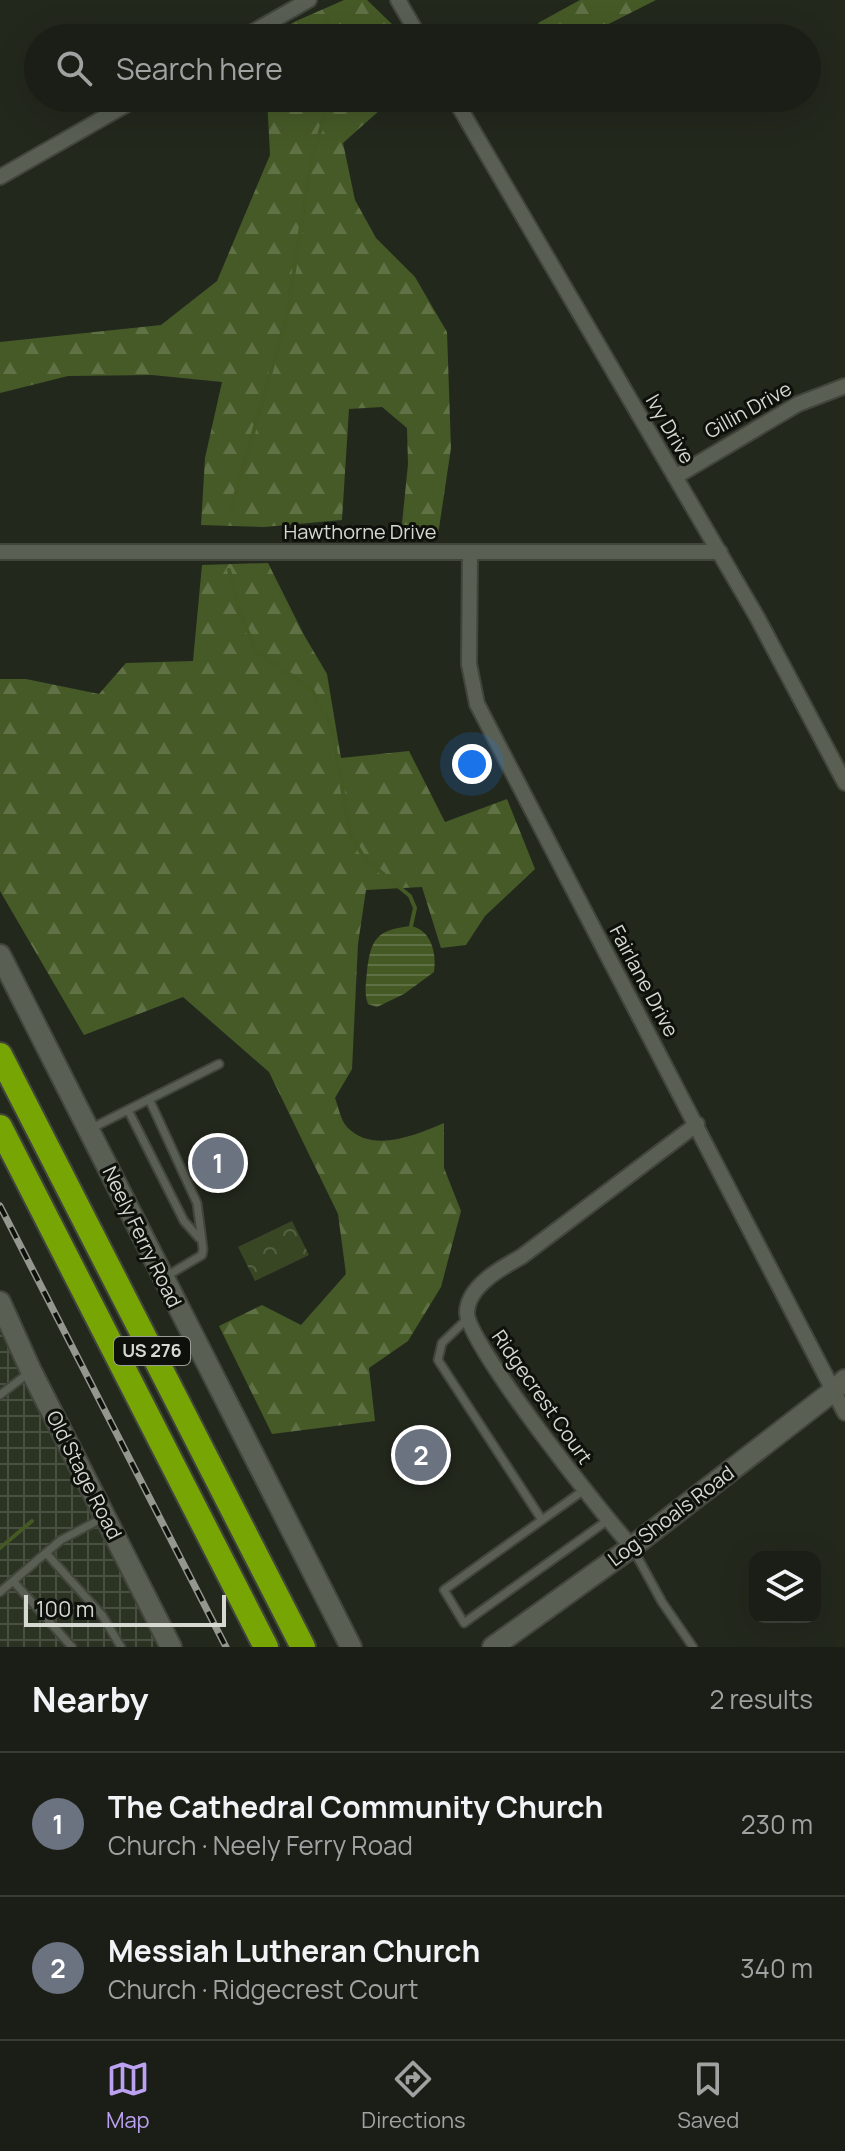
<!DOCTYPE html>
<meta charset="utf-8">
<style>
body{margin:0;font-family:Manrope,sans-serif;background:#272b23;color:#f1f3f6}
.controls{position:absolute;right:24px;bottom:24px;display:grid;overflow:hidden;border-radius:16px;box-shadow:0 8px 32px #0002}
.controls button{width:72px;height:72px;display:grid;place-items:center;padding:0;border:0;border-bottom:2px solid #383c35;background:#1a1e16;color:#f1f3f6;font:40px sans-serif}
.scale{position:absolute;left:24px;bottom:20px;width:202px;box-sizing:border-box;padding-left:8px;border:4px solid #d6d9d2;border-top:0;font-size:22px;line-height:28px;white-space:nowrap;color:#d6d9d2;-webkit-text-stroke:6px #0e100b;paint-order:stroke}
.you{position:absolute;left:472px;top:764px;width:28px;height:28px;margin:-20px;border:6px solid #fff;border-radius:50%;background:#1a73e8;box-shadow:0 0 0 12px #1a73e833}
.badge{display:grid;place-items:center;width:52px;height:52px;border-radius:50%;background:#bca0f2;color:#fff;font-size:26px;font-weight:700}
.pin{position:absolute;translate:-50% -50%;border:4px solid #fff;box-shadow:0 2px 8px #0006}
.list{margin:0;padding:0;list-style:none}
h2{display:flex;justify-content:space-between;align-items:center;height:104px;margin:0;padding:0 32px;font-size:34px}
h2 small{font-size:26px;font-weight:400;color:#9fa2a1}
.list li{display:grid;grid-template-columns:52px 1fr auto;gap:24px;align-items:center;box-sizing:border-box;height:144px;padding:0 32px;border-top:2px solid #383c35}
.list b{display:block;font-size:30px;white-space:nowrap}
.list p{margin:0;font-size:26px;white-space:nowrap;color:#9fa2a1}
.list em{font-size:26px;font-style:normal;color:#9fa2a1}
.icon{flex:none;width:44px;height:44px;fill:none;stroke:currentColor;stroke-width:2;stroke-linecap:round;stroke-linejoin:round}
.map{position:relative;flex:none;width:845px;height:1647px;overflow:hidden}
.search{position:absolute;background:#1a1e16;box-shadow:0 8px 32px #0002;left:24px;right:24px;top:24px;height:88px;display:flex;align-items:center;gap:20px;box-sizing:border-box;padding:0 28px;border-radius:44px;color:#9fa2a1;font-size:30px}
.sheet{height:392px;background:#1a1e16}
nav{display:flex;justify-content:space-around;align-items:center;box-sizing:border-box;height:112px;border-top:2px solid #383c35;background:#1a1e16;font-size:22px;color:#9fa2a1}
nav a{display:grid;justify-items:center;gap:4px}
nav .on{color:#bca0f2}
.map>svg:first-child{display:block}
.industrial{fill:url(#industrial-grid)}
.forest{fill:url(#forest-firs)}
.park{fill:url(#park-crowns)}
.water{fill:url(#water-rules)}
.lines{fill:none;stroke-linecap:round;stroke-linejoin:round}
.stream{stroke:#455925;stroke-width:4}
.lane-casing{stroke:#41453c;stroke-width:11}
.street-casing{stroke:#41453c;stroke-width:18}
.secondary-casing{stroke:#41453c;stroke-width:24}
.highway-casing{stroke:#41453c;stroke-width:28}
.lane{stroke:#595f53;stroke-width:7}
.street{stroke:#595f53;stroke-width:14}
.secondary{stroke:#595f53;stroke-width:20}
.highway{stroke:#77a504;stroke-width:24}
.rail-casing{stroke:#93978e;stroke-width:7}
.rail{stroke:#0e100b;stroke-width:4;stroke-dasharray:12;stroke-linecap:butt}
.labels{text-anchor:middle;stroke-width:6;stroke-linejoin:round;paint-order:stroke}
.shield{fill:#0e100b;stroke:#9a9d96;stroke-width:2}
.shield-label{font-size:18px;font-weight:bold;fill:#d6d9d2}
.street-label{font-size:20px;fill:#d6d9d2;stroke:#0e100b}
</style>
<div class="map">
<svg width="845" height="1647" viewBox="0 0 845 1647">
<defs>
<pattern id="industrial-grid" width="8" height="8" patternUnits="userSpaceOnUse" patternTransform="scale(2)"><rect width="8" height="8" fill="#2b3322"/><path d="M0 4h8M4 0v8" fill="none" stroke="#495041"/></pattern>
<pattern id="forest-firs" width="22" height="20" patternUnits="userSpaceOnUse" patternTransform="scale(2)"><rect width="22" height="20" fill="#465a27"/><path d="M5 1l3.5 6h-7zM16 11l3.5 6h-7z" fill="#607145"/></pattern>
<pattern id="park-crowns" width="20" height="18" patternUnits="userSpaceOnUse" patternTransform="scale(2)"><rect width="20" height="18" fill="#384624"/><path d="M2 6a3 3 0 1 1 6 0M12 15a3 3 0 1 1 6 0" fill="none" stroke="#546043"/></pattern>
<pattern id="water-rules" width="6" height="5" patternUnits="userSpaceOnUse" patternTransform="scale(2)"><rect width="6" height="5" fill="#455925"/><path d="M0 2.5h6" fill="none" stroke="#5f7044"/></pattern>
</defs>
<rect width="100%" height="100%" fill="#23281d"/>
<path class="industrial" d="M0,1315L173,1647H0Z"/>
<path class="forest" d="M344,0H367L396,28L394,38H268L294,22Z
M580,0H656L581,38H547L538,23Z
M267,98H382L380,110L343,143L355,200L376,238L415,277L447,332L451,448L438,535L401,534L408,464L407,428L382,407L349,409L342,520L264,527L201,525L205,458L222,382L152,375L68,376L0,393V342L161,325L217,281L270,155Z
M268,563L304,635L327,674L341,758L409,751L445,822L507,799L535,869L485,916L466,945L441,948L422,887L366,890L358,944L352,1069L335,1098C338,1106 341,1121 347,1127C373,1154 415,1135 444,1123V1168L461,1211L441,1287L408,1341L369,1368L375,1421L272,1434L219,1326L262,1305L301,1325L346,1274L338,1214L269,1072L183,997L84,1035L0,891V679H26L99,694L126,663L193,661L202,565Z"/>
<path class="park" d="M292,1221L309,1255L255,1281L238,1247Z"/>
<path class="water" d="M411,926C431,930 437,953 434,972L404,994L377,1007L368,1004C364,993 366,983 367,971C371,938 377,930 411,926Z"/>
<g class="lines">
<path class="stream" d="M327,17L329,38
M230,513L287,316L311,162L330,98
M229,570L242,618L256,651L312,690L331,727L351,836L365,859L410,896L415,908L411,926
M0,1548L32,1521"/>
<g class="lane-casing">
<path id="lane" d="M149,1099L197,1203L203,1249L202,1255L165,1277
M128,1110L184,1221L199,1238
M90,1129L219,1064
M467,1319L442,1343L438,1360L542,1520
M0,1395L30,1372
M584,1490L444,1590L464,1623L608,1520
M633,1549L662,1602L693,1647
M46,1553L102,1615L121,1647
M0,1592L13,1581
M72,1647L13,1581L61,1540L103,1518"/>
</g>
<g class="street-casing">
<path id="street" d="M398,0L420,38
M242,38L309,0
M454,98L757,617L845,783
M0,177L138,98
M675,477L798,404L845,386
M0,552H720
M470,552L469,664L477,704L845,1413
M632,1547C605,1518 465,1341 467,1312C468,1286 501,1268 521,1257L697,1124"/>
</g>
<g class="secondary-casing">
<path id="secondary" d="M0,955L351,1647
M0,1302L31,1371L171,1647
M493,1647L632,1547L832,1392L845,1380"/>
</g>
<g class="highway-casing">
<path id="highway" d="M0,1055L303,1647
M0,1127L266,1647"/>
</g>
<use href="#lane" class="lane"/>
<use href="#street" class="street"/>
<use href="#secondary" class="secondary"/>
<use href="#highway" class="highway"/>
<g class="rail-casing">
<path id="rail" d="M0,1206L226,1647"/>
</g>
<use href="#rail" class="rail"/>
</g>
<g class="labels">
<rect class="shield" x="114" y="1337" width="76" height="28" rx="6"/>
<g class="shield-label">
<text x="152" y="1357">US 276</text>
</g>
<g class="street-label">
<text transform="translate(748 410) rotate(-29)" y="7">Gillin Drive</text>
<text transform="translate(670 429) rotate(60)" y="7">Ivy Drive</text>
<text x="360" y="539">Hawthorne Drive</text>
<text transform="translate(644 981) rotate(62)" y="7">Fairlane Drive</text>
<text transform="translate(142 1237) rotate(64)" y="7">Neely Ferry Road</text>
<text transform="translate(542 1397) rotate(55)" y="7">Ridgecrest Court</text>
<text transform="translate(84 1475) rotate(63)" y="7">Old Stage Road</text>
<text transform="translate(671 1516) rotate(-37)" y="7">Log Shoals Road</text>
</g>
</g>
</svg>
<div class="controls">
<button><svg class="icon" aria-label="layers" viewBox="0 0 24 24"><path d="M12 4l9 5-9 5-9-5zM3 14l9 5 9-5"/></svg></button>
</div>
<div class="scale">100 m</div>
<div class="you"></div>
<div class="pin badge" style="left:218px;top:1163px;background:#6b7280">1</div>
<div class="pin badge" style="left:421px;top:1455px;background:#6b7280">2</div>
<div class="search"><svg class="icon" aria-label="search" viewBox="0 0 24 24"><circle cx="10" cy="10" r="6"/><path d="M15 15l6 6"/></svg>Search here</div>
</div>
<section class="sheet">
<h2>Nearby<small>2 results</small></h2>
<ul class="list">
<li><span class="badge" style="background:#6b7280">1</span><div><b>The Cathedral Community Church</b><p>Church · Neely Ferry Road</p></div><em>230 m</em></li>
<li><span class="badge" style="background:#6b7280">2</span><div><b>Messiah Lutheran Church</b><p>Church · Ridgecrest Court</p></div><em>340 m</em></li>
</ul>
</section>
<nav>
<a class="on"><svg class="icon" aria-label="map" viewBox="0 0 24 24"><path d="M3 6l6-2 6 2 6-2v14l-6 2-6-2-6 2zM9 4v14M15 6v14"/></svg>Map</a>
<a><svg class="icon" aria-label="directions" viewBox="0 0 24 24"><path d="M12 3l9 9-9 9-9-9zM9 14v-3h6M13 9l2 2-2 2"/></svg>Directions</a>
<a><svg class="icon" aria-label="saved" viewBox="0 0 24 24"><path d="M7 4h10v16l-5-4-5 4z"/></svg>Saved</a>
</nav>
